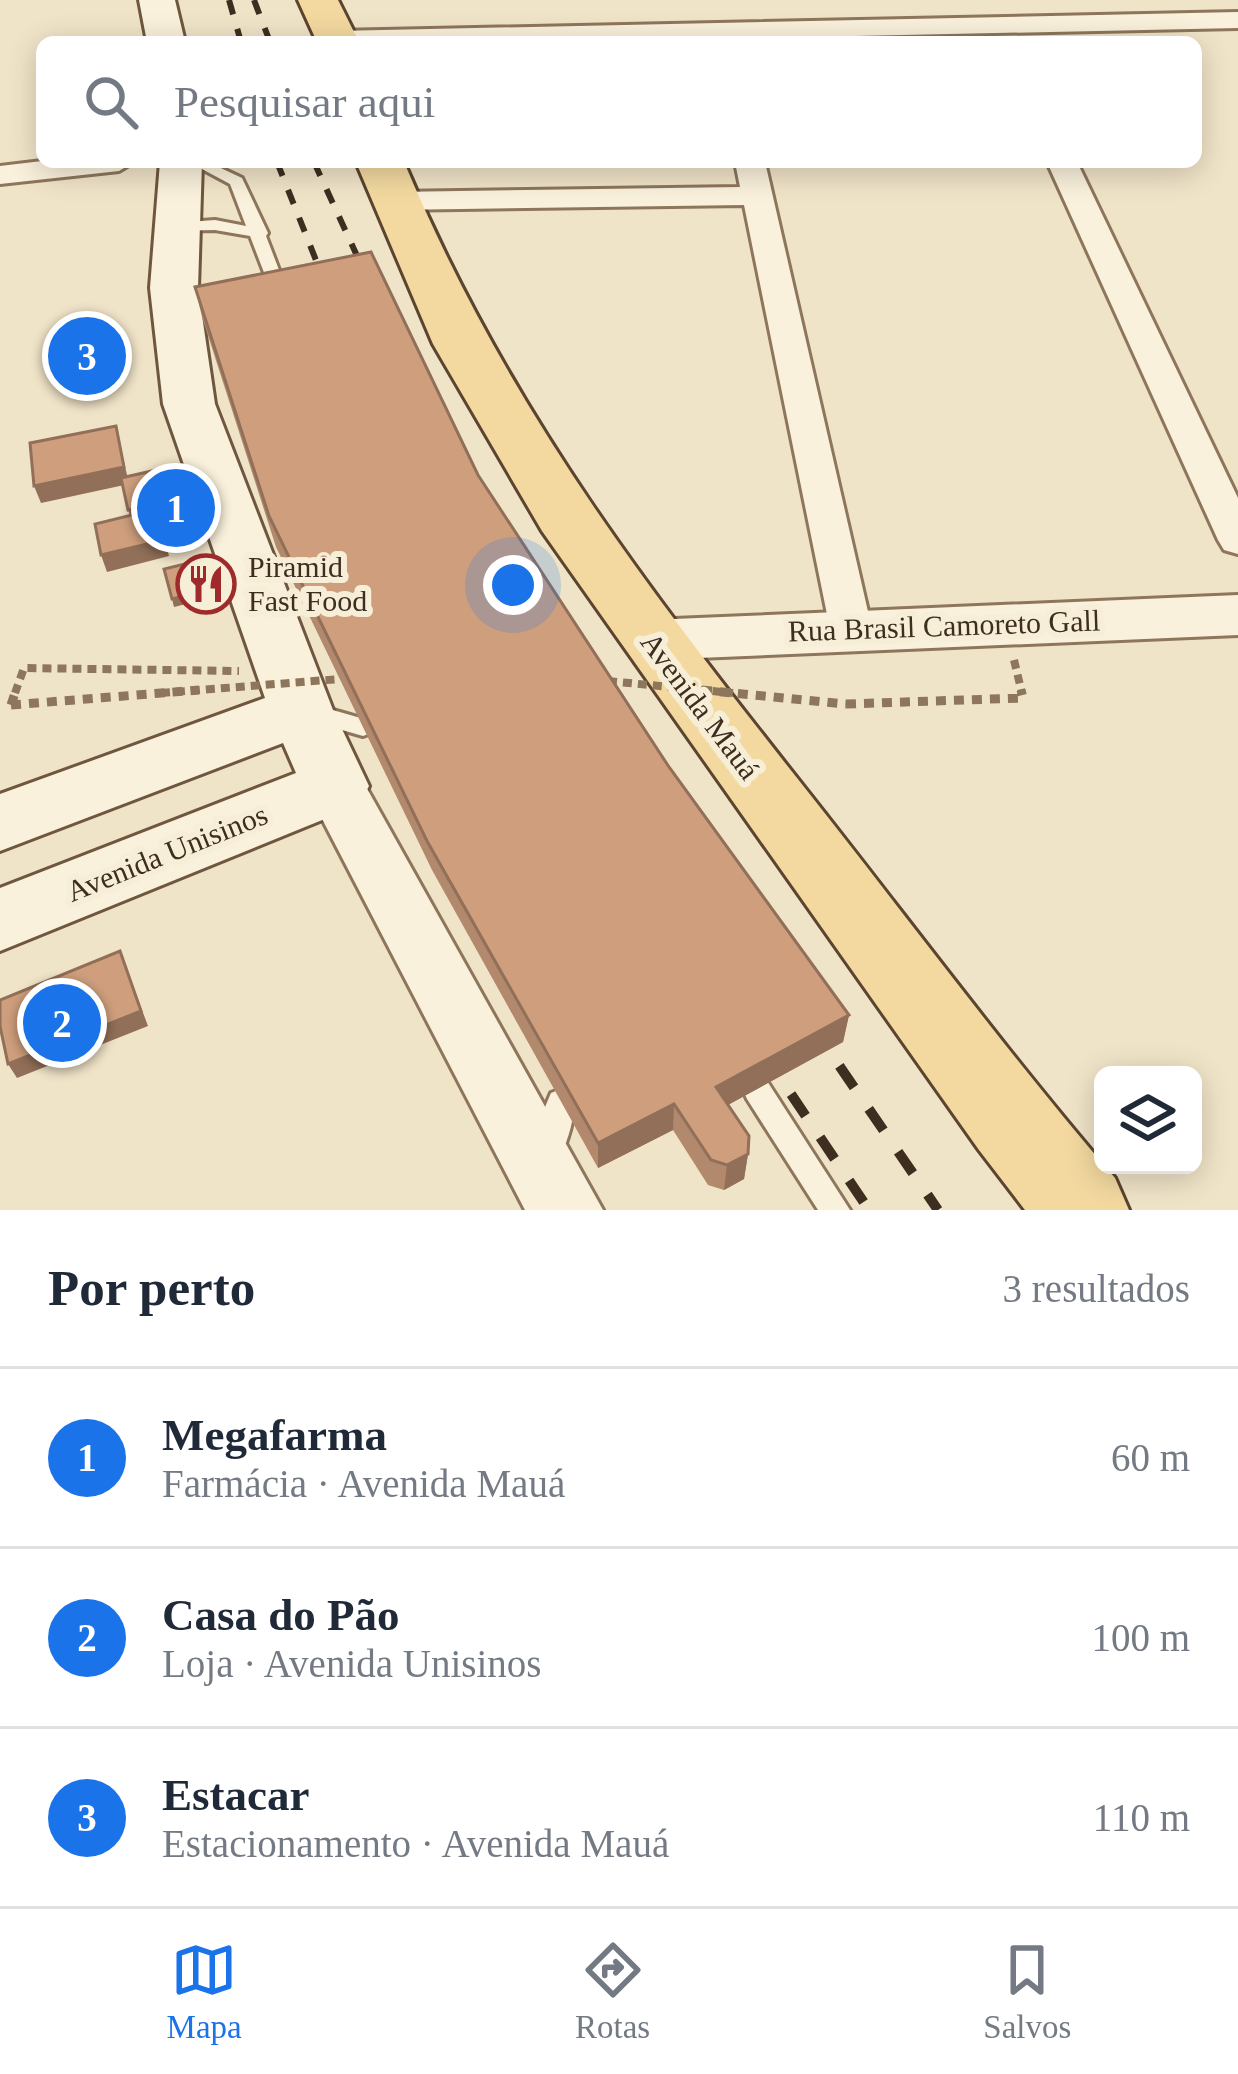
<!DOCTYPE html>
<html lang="pt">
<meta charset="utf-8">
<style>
body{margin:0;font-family:"Times New Roman",serif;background:#f6f6f7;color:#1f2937}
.controls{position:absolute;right:36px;bottom:36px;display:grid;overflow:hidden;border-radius:18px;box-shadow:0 6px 30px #0003}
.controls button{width:108px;height:108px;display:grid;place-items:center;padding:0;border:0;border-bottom:3px solid #e0e1e3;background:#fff;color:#1f2937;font:60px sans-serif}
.you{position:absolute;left:513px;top:585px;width:42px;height:42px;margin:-30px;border:9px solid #fff;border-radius:50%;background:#1a73e8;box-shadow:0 0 0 18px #1a73e833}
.badge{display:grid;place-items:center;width:78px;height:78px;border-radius:50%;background:#1a73e8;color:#fff;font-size:39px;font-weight:700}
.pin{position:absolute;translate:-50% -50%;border:6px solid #fff;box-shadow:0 3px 12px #0006}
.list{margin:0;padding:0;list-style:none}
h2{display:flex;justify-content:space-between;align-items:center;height:156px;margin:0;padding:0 48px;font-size:51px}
h2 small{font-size:39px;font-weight:400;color:#747a83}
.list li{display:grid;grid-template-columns:78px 1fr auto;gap:36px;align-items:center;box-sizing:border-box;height:180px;padding:0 48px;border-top:3px solid #e0e1e3}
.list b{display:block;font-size:45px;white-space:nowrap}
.list p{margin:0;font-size:39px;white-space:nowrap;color:#747a83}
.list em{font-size:39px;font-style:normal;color:#747a83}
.icon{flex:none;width:66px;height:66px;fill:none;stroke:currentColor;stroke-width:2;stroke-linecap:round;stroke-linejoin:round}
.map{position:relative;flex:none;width:1238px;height:1210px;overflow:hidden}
.search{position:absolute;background:#fff;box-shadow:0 6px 30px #0003;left:36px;right:36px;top:36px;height:132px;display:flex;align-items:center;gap:30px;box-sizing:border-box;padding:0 42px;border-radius:18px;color:#747a83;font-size:45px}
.sheet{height:696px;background:#fff}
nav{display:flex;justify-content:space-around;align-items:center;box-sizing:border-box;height:168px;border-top:3px solid #e0e1e3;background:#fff;font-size:33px;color:#747a83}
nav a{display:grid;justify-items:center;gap:6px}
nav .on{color:#1a73e8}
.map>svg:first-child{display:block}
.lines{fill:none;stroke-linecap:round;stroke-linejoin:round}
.service-casing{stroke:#8d765c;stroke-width:6}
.minor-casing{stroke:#8d765c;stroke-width:6}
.tertiary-casing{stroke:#8d765c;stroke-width:6}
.secondary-casing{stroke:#6f573f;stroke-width:6}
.primary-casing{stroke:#5b4430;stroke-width:6}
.path-far1{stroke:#8d765c;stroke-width:8;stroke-dasharray:9 6;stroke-linecap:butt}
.path{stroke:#8d765c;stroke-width:9;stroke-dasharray:10 8;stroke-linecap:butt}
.service{fill:#faf1dc;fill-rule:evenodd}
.minor{fill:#faf1dc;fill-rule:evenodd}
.tertiary{fill:#faf1dc;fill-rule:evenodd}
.secondary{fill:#faf1dc;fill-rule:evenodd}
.primary{fill:#f3d9a0;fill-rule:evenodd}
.rail-far1{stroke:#3d2e20;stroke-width:6;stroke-dasharray:15 15;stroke-linecap:butt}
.rail{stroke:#3d2e20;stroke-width:10;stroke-dasharray:26 26;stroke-linecap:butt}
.path-bridge-far1{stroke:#8d765c;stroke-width:8;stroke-dasharray:9 6;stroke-linecap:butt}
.path-bridge{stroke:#8d765c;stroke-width:9;stroke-dasharray:10 8;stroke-linecap:butt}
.wall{fill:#b2896c}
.shaded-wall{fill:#916f58}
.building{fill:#cf9f7d;stroke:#916f58;stroke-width:3}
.labels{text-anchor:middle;stroke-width:12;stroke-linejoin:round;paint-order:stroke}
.poi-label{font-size:30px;fill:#3d2e20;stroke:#f7eed8;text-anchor:start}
.street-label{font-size:30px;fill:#3d2e20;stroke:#f7eed8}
</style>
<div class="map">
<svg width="1238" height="1210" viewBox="0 0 1238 1210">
<rect width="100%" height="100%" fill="#f0e4c8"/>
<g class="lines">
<g class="service-casing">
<path id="service" d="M189,162H208L242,178L268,233L266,236L289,296L287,300H275L273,296L250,236L215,230L168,231V225L174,223L215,220L246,226L230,184Z
M312,704L371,721L374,727L371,733L363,736L304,719L301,713L304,707Z
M757,1077L767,1081L850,1210H818L747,1099L743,1090L747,1081Z
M561,1089L571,1093C579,1111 567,1142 559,1160L549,1164L539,1160C531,1142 543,1111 551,1093Z"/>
</g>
<g class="minor-casing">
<path id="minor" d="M1238,12V28L571,42L324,39L337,31Z
M42,161V162H134L119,171L0,184V166Z
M735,162H765L872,629L866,640L851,645L836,640L830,629L744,205L394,210L378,201L394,192L740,187Z
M1047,162H1077L1238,498V554L1224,550L1218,540Z"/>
</g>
<g class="tertiary-casing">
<path id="tertiary" d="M1238,595V635L650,660L630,654L622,640L630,626L650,620Z
M335,762L356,769L603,1210H525L305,786L314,769Z"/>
</g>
<g class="secondary-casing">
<path id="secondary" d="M139,0H175L185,42H147Z
M160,162H202L198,288L215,404L333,710L369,786L359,805L0,951V888L296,773L283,743L0,851V794L265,698L163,404L150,288Z"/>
</g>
<g class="primary-casing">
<path id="primary" d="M298,0H338L359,42H317Z
M356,162H404C511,417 657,601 827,816C922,937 1015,1062 1115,1178L1129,1210H1025L979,1150L542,531L433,344Z"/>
</g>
<path class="path-far1" d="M1014,660L1022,693
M15,693L24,668L239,671"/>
<path class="path" d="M846,704L1023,698L1021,690
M11,705L16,690"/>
<use href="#service" class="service"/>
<use href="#minor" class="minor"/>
<use href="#tertiary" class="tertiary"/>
<use href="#secondary" class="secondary"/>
<use href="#primary" class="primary"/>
<path class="rail-far1" d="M229,0L241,42
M254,0L270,42
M277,162L329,293
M314,162L369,282"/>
<path class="rail" d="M810,1023L938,1210
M762,1051L869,1210"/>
<path class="path-bridge-far1" d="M608,681L733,693
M161,693L340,679"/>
<path class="path-bridge" d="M702,690L846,704
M11,705L199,690"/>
</g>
<path class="wall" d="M195,287L478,475L669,767L849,1015L843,1042L728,1105L748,1154L744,1179L724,1190L708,1185L673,1130L598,1168L432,870L276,547L202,317Z"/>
<path class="shaded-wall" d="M116,426L129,484L41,503L34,486Z
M186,497L191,514L159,521L169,556L107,572L101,555L134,527L128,510Z
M221,586L223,595L174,607L172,599Z
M120,951L148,1026L17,1078L8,1064Z
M849,1015L843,1042L713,1113L716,1087Z
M674,1104L673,1130L598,1168V1143Z
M748,1154L744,1179L724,1190L727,1165Z"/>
<path class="building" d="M371,252L478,475L669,767L849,1015L716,1087L749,1136L748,1154L727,1165L711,1160L674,1104L598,1143L427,841L269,516L195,287Z
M116,426L124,467L34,486L30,443Z
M178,465L186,497L128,510L121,478Z
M156,509L164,540L101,555L95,524Z
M213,557L221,586L172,599L164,569Z
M120,951L141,1011L8,1064L0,1026V1000Z"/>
<defs>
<g id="restaurant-ring" transform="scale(3)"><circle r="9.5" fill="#f7eed8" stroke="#9e2a2b" stroke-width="1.5"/><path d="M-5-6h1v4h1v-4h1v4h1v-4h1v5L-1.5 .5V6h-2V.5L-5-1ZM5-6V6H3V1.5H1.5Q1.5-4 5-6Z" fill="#9e2a2b"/></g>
</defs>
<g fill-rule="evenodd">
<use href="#restaurant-ring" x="206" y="584"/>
</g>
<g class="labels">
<g class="poi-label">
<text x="248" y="577">Piramid<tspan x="248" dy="34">Fast Food</tspan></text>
</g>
<g class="street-label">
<text transform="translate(944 626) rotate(-2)" y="10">Rua Brasil Camoreto Gall</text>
<text transform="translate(700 706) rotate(53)" y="10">Avenida Mauá</text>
<text transform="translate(167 853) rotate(-22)" y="10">Avenida Unisinos</text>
</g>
</g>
</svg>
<div class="controls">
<button><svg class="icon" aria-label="layers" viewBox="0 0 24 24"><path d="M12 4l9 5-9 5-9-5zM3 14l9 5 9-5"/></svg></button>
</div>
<div class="you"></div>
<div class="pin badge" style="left:176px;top:508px">1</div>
<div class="pin badge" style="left:62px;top:1023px">2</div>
<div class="pin badge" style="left:87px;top:356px">3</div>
<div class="search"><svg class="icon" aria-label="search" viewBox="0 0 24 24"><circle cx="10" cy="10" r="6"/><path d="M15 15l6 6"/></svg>Pesquisar aqui</div>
</div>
<section class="sheet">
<h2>Por perto<small>3 resultados</small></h2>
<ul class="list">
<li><span class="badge">1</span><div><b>Megafarma</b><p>Farmácia · Avenida Mauá</p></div><em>60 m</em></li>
<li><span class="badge">2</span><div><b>Casa do Pão</b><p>Loja · Avenida Unisinos</p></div><em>100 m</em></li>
<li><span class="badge">3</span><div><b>Estacar</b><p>Estacionamento · Avenida Mauá</p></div><em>110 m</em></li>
</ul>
</section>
<nav>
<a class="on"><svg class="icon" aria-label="map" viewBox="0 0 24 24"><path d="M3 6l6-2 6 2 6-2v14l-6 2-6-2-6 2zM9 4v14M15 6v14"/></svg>Mapa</a>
<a><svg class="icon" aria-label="directions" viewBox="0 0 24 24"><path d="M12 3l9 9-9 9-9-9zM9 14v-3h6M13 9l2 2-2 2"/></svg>Rotas</a>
<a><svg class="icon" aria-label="saved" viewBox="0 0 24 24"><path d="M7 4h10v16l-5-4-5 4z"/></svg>Salvos</a>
</nav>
